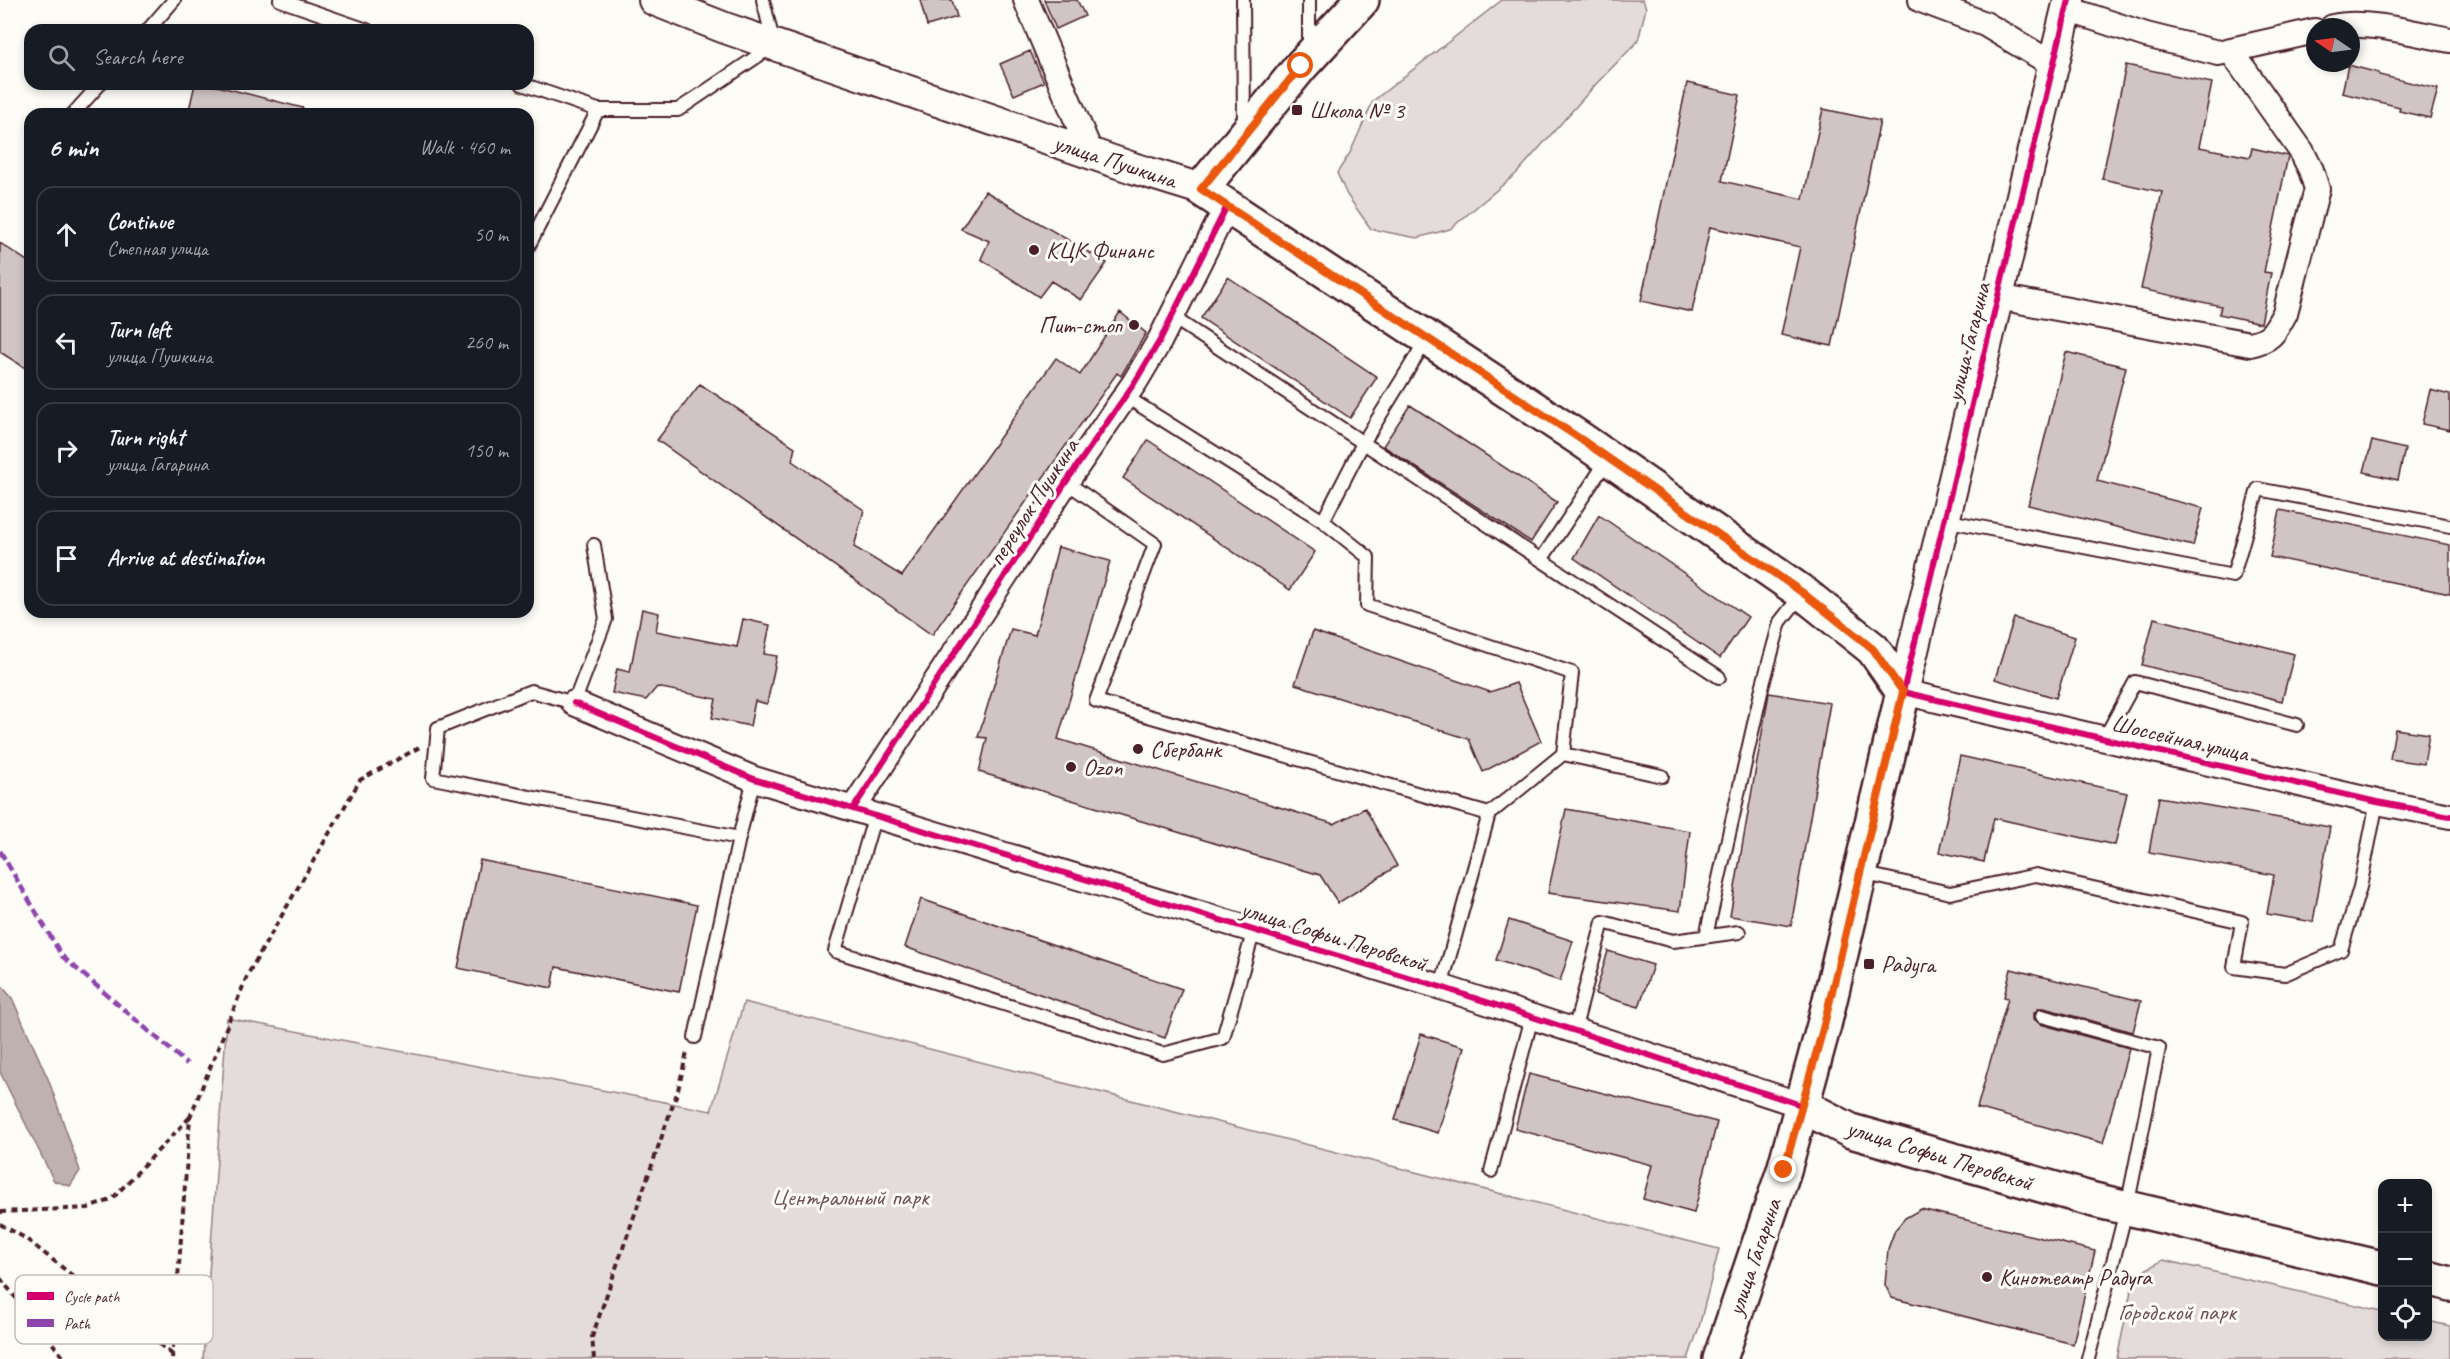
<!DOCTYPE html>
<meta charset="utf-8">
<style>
body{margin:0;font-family:Caveat,sans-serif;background:#20242c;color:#f1f3f6}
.controls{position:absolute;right:18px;bottom:18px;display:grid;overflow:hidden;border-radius:12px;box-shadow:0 3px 9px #0003}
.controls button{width:54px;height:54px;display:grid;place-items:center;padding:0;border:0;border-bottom:2px solid #363941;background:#171b24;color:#f1f3f6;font:30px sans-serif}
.compass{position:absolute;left:2306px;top:18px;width:54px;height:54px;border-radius:50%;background:#171b24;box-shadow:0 3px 9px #0003;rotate:283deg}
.stop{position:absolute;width:18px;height:18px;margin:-14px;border:4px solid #ea580c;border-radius:50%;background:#fff}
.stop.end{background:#ea580c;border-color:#fff;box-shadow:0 2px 6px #0008}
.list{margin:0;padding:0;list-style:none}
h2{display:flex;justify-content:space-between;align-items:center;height:78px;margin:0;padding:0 24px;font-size:26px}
h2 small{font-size:20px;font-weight:400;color:#9ea1a6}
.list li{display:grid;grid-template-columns:39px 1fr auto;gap:18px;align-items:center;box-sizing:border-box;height:96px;margin:0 12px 12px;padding:0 12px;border:2px solid #363941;border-radius:18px}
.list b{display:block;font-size:22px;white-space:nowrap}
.list p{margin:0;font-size:20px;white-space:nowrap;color:#9ea1a6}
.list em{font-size:20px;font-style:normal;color:#9ea1a6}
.icon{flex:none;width:33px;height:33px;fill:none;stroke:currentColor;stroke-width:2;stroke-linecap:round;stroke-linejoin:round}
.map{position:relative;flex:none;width:2450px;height:1359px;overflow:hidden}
.search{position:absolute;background:#171b24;box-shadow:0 3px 9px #0003;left:24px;top:24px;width:510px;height:66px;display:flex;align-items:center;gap:15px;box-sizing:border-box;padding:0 21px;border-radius:18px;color:#9ea1a6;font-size:22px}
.panel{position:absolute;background:#171b24;box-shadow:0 3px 9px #0003;left:24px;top:108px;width:510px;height:510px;border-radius:18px}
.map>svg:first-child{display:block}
.green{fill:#e3dcda;stroke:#967e82;stroke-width:1.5}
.water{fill:#c0b1b1;stroke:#91777b;stroke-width:1.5}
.building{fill:#d0c5c4;stroke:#4a1f2b;stroke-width:1.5}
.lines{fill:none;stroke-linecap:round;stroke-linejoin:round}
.service-casing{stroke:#4a1f2b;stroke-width:16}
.minor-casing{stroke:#4a1f2b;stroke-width:28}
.tertiary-casing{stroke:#4a1f2b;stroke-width:34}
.secondary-casing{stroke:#4a1f2b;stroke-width:38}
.path{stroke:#4a1f2b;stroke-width:4;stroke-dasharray:6 4.5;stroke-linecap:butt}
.service{stroke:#fdfcf7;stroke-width:12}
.minor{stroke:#fdfcf7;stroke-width:24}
.tertiary{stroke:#fdfcf7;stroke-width:30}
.secondary{stroke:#fdfcf7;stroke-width:33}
.quiet{stroke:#8e44ad;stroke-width:4.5;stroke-dasharray:9 4.5;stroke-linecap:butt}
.cycleway-casing{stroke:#fdfcf7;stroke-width:10}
.cycleway{stroke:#d6006c;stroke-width:6}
.route{stroke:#ea580c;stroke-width:8}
.poi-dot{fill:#4a1f2b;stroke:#fdfcf7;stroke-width:2}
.labels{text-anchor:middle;stroke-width:6;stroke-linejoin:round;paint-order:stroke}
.poi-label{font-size:24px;fill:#4a1f2b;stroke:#fdfcf7;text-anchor:start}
.street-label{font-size:24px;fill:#4a1f2b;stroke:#fdfcf7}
.park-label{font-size:24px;fill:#704e57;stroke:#fdfcf7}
.key{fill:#fdfcf7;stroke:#c7baba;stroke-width:1.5}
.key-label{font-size:16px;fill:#4a1f2b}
</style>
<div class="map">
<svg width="2450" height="1359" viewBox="0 0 2450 1359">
<rect width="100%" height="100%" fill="#fdfcf7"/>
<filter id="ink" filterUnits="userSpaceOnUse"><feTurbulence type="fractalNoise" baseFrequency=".0167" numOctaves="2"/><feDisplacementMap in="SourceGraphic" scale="12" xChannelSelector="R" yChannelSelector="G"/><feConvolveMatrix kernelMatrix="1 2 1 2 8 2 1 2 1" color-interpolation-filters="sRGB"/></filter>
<g filter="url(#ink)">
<path class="green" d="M1502,0H1643L1646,8L1638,41L1596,84L1517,173L1450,229L1417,238L1371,229L1347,195L1337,173L1350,153L1373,101Z
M744,1002L1719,1249L1699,1327L1688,1359H203L227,1018L711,1111Z
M2163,1260L2382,1311V1336H2428V1321L2450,1326V1359H2117L2134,1276Z"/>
<path class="water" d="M0,984L12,998L49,1081L80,1171L70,1186L54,1181L0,1072Z"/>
<path class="building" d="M920,0H952L957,17L927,26Z
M1044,0H1077L1085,16L1056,29Z
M1030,51L1044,82L1014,95L1000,64Z
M2126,65L2212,83L2199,147L2250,157L2252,148L2288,156L2264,272L2271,273L2261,323L2219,314L2221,306L2141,289L2162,192L2102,179Z
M2348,65L2379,73V75L2438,89L2430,118L2399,111L2400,107L2342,93Z
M1687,83L1740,95L1722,181L1803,199L1823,109L1880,121L1832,346L1781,335L1800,247L1710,227L1692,312L1641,301Z
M195,84H209L303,108L302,114H188Z
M985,191L1107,263L1081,300L1051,281L1039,297L981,259L989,241L961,229Z
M0,243L30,263V371L0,352Z
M1228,277L1377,377L1350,418L1201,318Z
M1120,312L1146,333L1121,376L1117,373L932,635L657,440L700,384L795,447L792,461L864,510L854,547L902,576L1056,358L1080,375Z
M2066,352L2126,367L2097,481L2203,508L2193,546L2028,505Z
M2430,390L2450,395V430L2422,424Z
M1410,405L1557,502L1531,542L1383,446Z
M1148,440L1315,552L1290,590L1123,478Z
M2372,441L2405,449L2398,480L2364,472Z
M2280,510L2450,545V594L2270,557Z
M1599,515L1748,617L1720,658L1574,558Z
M1058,547L1110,561L1058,739L1334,824L1365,808L1397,866L1338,903L1320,875L979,772L987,738L978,737L1011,629L1035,635Z
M642,609L659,613L656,631L737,647L743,619L770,625L764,654L777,656L767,704L755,701L750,726L712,718L716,699L657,687L646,700L612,693L617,669L630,672Z
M2014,618L2075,637L2056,698L1995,679Z
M2154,618L2294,654L2282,701L2142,665Z
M1313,631L1490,692L1516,683L1541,741L1483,772L1469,739L1295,684Z
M1769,693L1830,703L1791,926L1730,916Z
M2395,729L2429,734L2424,764L2390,759Z
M1960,756L2127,793L2115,845L1994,818L1984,862L1939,852Z
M2159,797L2330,827L2313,922L2267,914L2274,875L2149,852Z
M1566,809L1690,831L1680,911L1548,893Z
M480,860L697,905L679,992L556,967L552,988L458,968Z
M921,899L1182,989L1165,1038L905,947Z
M1509,920L1573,941L1560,981L1496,960Z
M1608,951L1653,965L1639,1007L1595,994Z
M2011,969L2141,1001L2133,1032L2044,1008H2039L2034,1013V1019L2040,1024L2129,1048L2103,1143L1977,1108L2008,998L2004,997Z
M1421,1034L1464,1047L1438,1133L1395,1120Z
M1529,1074L1717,1122L1694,1213L1643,1199L1652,1165L1515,1129Z
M1921,1209L2095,1251L2073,1344L1892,1298L1885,1285L1888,1249L1895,1230L1905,1218Z"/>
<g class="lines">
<g class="service-casing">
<path id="service" d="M280,0L367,30
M1243,0L1244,125
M148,30L174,0
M1309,50V0
M522,84L598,110
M73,114L100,84
M528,247L598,110H678L774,45L763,0
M1172,317L1719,677
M1427,339L1363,443L1323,521L1368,557L1367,605L1572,673L1563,754
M1125,396L1323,521
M1066,482L1155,544L1096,701L1489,814L1441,987
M1944,520L2233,576L2258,489L2450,526
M594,545L606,619L574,703L531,691L438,728L433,778L739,838
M1541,560L1608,459
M2104,739L2135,682L2297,725
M1489,814L1563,754L1662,776
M875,815L835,951L1163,1054L1223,1038L1254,930
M1861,873L1950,893L2036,875L2242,922L2234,967L2285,974L2341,950L2360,887L2377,802
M1706,936L1762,688L1780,622L1802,594
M2042,1016L2159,1048L2127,1207L2088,1359
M1574,1031L1603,922L1673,941L1739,932
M695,1037L739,838L754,779
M1491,1171L1532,1017"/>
</g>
<g class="minor-casing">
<path id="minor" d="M1026,0L1091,154
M1921,0L1985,24L2054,65
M2067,9L2146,35L2218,53L2315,31
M2333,27C2365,19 2417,34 2450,40
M1998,297L2250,344C2273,339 2274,332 2285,313L2317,189L2311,170L2302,152L2231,51
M1903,692L2377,802L2450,816
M574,703L754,779L1441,987L1801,1105
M853,809L1066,482L1135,382L1160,340L1227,206"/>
</g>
<g class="tertiary-casing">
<path id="tertiary" d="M654,0L725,28L1133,168L1201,189
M1903,692L2069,0"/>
</g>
<g class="secondary-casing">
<path id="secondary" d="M1362,0L1301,66L1201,189L1582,440L1803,593L1873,649L1903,692L1824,1025L1784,1170L1720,1359
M1801,1105L1851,1131L2094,1200L2382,1268
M2428,1278L2450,1284"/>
</g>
<path class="path" d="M0,1212L88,1208L111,1200L190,1117
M0,1224L25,1238L173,1355
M0,1278L65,1359
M172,1359L190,1117L248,974L360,780L420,747
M594,1359L592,1337L678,1090L687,1052"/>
<use href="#service" class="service"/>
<use href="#minor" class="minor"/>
<use href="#tertiary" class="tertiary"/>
<use href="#secondary" class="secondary"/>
<path class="quiet" d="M0,851L62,956L187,1064"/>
<g class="cycleway-casing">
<path id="cycleway" d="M2069,0L1903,692L2377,802L2450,816
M574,703L754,779L1441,987L1801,1105
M853,809L1066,482L1135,382L1160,340L1227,206"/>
</g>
<use href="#cycleway" class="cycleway"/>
</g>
</g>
<g class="lines" filter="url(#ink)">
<path class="route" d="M1301,66L1201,189L1582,440L1803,593L1873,649L1903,692L1824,1025L1784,1170"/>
</g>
<g class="poi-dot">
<rect x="1291" y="104" width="12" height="12" rx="3"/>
<circle cx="1034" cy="250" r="6"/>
<circle cx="1134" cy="325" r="6"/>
<circle cx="1138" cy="749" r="6"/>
<circle cx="1071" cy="767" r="6"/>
<rect x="1863" y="958" width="12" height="12" rx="3"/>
<circle cx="1987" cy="1277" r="6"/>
</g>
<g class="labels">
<g class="poi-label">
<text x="1309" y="118">Школа № 3</text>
<text x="1046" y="258">КЦК Финанс</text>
<text x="1122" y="333" text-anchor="end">Пит-стоп</text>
<text x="1150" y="757">Сбербанк</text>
<text x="1083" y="775">Ozon</text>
<text x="1881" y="972">Радуга</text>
<text x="1999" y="1285">Кинотеатр Радуга</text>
</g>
<g class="street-label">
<text transform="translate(1115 161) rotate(18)" y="8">улица Пушкина</text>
<text transform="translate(1968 342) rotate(-76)" y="8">улица Гагарина</text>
<text transform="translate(1033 502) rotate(-57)" y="8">переулок Пушкина</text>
<text transform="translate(2180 738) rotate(13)" y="8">Шоссейная улица</text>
<text transform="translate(1334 936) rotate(17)" y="8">улица Софьи Перовской</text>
<text transform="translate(1940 1155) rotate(17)" y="8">улица Софьи Перовской</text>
<text transform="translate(1754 1257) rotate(-71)" y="8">улица Гагарина</text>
</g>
<g class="park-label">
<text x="850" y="1205">Центральный парк</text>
<text x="2177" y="1320">Городской парк</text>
</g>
</g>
<rect x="15" y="1275" width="198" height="69" rx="9" class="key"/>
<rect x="27" y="1292" width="27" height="8" fill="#d6006c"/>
<rect x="27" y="1319" width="27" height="8" fill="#8e44ad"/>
<g class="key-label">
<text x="64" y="1302">Cycle path</text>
<text x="64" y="1329">Path</text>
</g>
</svg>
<div class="controls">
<button>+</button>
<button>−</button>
<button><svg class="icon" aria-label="locate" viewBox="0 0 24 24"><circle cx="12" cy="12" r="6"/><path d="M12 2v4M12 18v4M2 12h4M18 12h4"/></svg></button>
</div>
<svg class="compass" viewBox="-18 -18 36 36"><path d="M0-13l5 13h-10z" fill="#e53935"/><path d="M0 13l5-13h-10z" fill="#9ea1a6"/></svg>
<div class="stop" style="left:1301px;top:66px"></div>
<div class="stop end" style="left:1784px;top:1170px"></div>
<div class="search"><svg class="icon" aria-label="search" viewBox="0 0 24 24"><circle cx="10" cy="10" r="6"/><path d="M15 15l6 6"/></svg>Search here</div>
<section class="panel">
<h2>6 min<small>Walk · 460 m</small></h2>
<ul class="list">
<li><svg class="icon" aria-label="ahead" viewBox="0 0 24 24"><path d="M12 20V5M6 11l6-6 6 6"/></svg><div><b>Continue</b><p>Степная улица</p></div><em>50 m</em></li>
<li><svg class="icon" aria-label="left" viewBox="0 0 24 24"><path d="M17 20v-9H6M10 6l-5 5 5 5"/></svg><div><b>Turn left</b><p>улица Пушкина</p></div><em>260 m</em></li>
<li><svg class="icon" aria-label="right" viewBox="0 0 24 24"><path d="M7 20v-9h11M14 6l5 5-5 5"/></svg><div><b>Turn right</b><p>улица Гагарина</p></div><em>150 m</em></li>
<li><svg class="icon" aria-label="arrive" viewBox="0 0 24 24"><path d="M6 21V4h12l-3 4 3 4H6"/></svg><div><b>Arrive at destination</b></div></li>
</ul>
</section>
</div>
